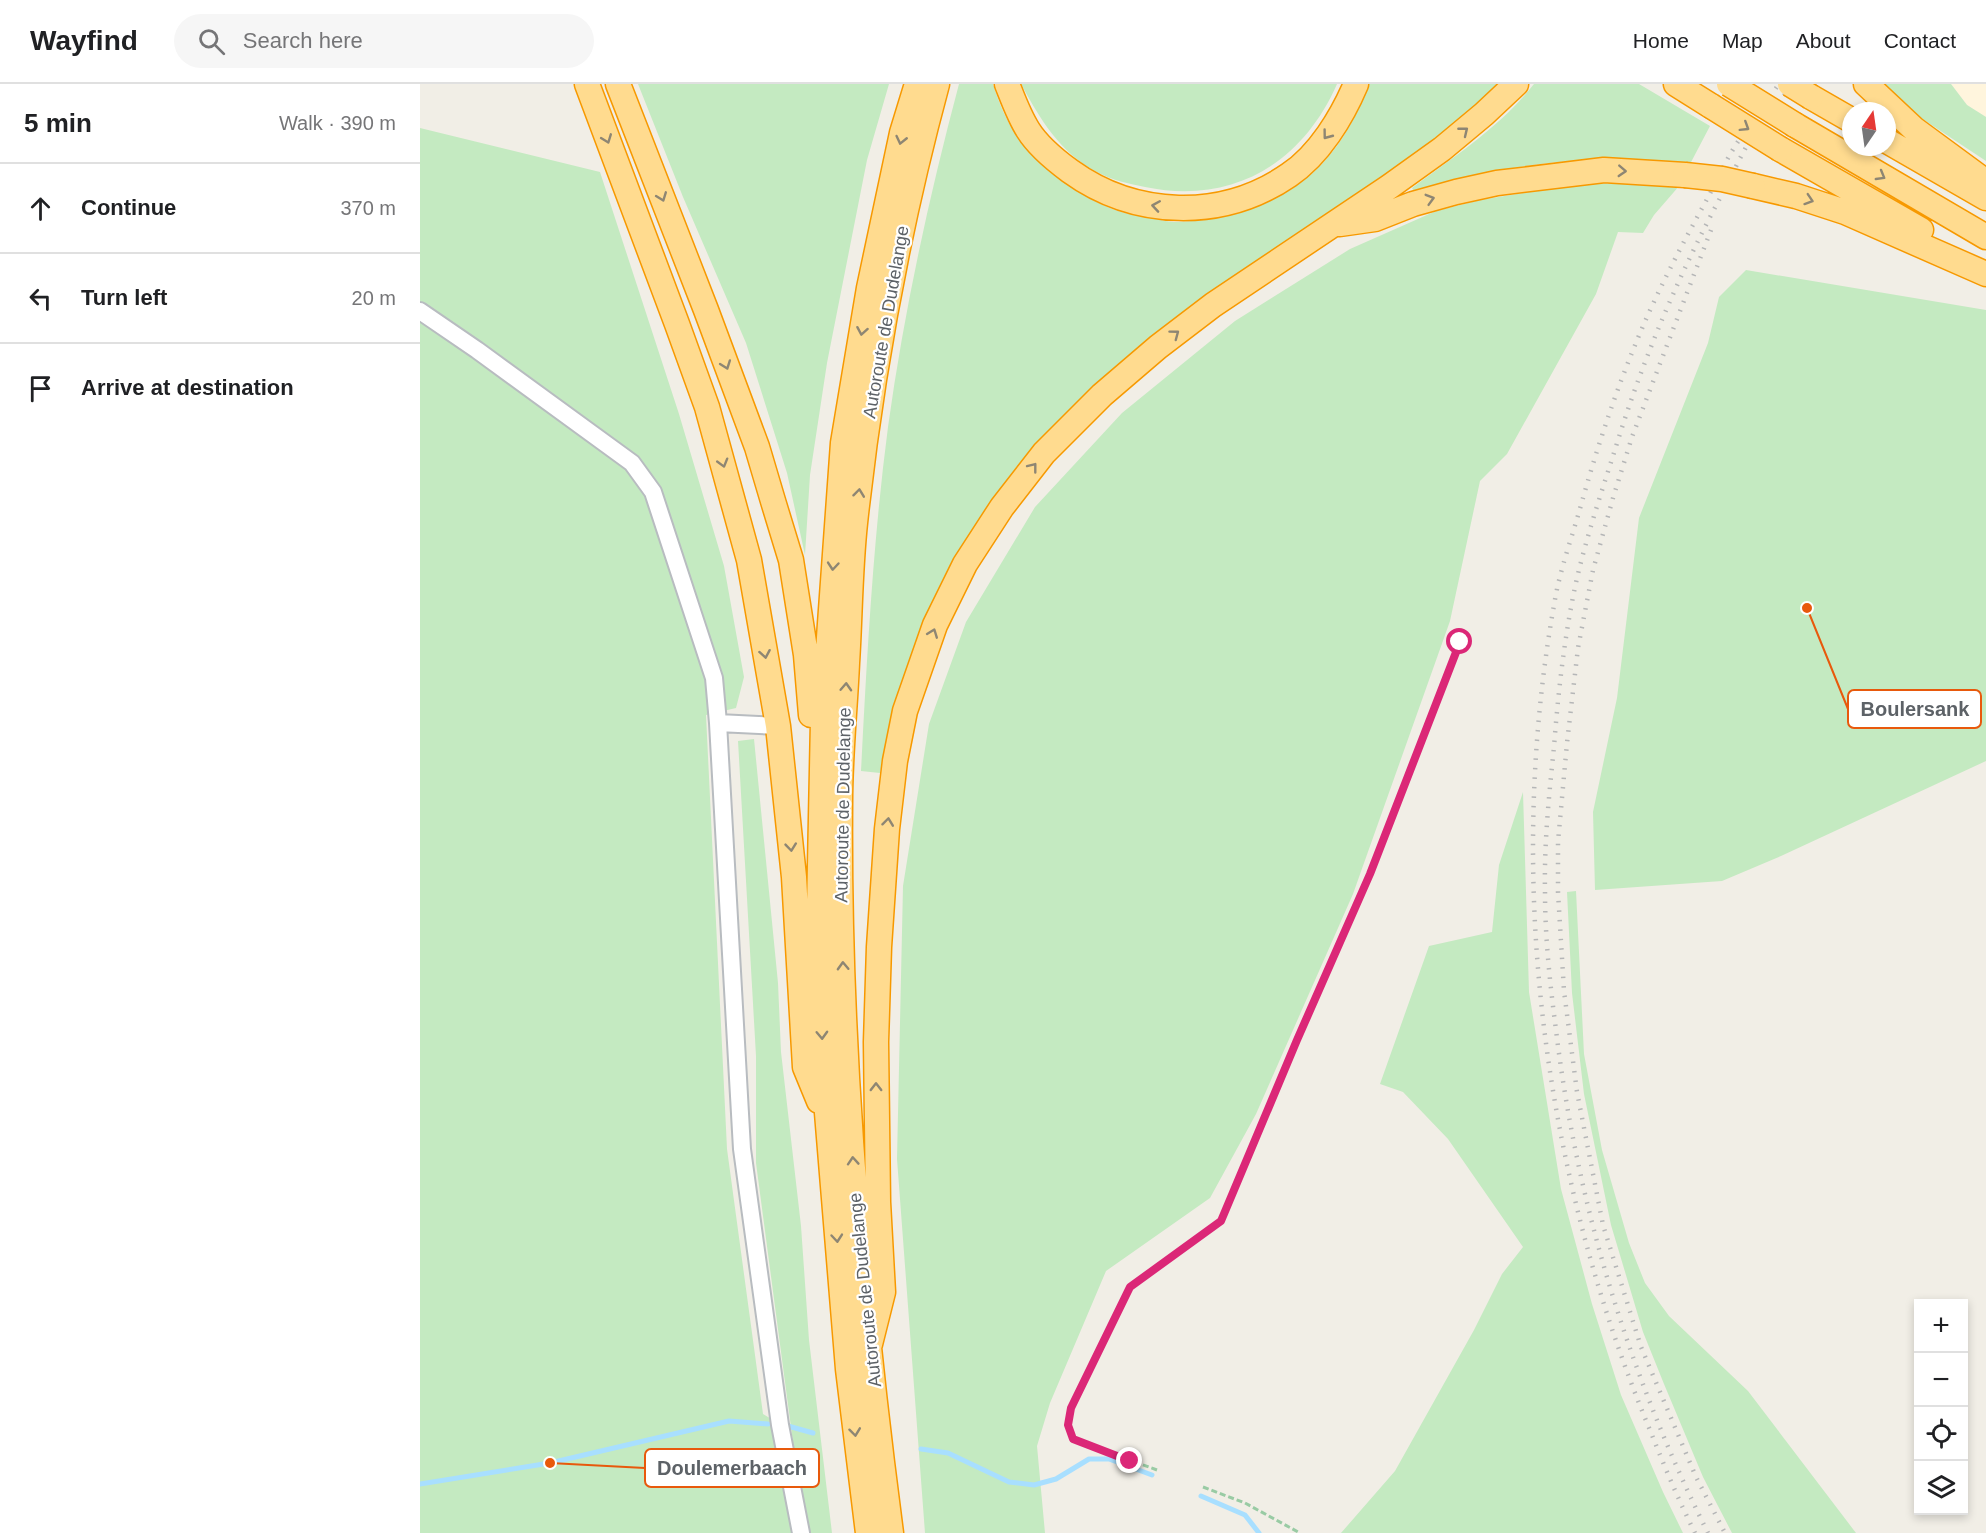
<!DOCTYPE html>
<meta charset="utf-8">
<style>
body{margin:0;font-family:Helvetica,sans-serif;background:#f6f6f6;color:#202124}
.controls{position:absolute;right:18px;bottom:18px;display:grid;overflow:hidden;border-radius:0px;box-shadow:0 3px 9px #0003}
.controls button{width:54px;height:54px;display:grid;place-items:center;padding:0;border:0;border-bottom:2px solid #e0e0e0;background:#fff;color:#202124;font:30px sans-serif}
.compass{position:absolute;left:1422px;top:18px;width:54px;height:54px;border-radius:50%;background:#fff;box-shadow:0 3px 9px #0003;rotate:13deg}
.stop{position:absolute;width:18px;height:18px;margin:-14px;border:4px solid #db2777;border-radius:50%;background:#fff}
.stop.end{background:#db2777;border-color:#fff;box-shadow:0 2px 6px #0008}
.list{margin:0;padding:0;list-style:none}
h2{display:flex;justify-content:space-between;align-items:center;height:78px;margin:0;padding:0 24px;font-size:26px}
h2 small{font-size:20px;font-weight:400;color:#757577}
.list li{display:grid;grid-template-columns:39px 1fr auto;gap:18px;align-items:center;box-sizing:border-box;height:90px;padding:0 24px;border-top:2px solid #e0e0e0}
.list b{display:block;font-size:22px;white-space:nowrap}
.list em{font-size:20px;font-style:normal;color:#757577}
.icon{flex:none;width:33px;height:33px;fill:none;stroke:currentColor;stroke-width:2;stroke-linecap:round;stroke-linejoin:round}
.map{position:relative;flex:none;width:1566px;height:1449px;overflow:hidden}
header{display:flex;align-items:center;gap:36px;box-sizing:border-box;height:84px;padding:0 30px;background:#fff;border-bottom:2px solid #e0e0e0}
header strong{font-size:28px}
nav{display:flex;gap:33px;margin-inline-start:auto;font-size:21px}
.search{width:420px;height:54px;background:#f6f6f6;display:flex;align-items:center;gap:15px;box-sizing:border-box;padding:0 21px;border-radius:33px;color:#757577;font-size:22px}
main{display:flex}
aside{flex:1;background:#fff}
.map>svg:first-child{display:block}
.commercial{fill:#fff5dd}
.green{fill:#c4eac1}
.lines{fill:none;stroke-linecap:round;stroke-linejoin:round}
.stream{stroke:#a8dfff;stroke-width:5}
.minor-casing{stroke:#b8bcc0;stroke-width:20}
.highway-casing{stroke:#f79900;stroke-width:27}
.path{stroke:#99cba4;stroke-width:3;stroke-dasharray:6 3;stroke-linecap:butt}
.minor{stroke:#fff;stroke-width:16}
.highway{stroke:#ffdb8f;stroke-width:24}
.rail{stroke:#b5b6b7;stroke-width:4.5;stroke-dasharray:1.5 8;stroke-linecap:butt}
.highway-bridge-casing{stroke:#f79900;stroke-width:27;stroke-linecap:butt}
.highway-bridge{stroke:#ffdb8f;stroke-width:24}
.oneway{stroke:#8e8673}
.route{stroke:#db2777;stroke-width:8}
.labels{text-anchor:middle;stroke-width:4.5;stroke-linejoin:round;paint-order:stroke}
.street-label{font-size:18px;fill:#5d6267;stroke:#fff}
.leader{fill:none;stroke:#e8590c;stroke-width:2}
.callout-dot{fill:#e8590c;stroke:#fff;stroke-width:2}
.callout{fill:#fff;stroke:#e8590c;stroke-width:2}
.callout-label{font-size:20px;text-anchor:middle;font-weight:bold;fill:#5d6267}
</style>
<header>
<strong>Wayfind</strong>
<div class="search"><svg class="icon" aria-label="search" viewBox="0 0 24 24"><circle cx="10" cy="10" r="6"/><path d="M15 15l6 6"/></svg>Search here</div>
<nav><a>Home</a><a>Map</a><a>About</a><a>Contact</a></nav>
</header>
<main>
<aside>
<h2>5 min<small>Walk · 390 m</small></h2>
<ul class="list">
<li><svg class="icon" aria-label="ahead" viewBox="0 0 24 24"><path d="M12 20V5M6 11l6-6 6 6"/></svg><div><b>Continue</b></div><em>370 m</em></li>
<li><svg class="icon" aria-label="left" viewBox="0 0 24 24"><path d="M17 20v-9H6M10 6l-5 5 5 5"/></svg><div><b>Turn left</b></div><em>20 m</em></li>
<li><svg class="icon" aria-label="arrive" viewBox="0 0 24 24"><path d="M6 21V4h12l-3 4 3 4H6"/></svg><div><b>Arrive at destination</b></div></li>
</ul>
</aside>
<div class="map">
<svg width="1566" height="1449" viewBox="0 0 1566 1449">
<rect width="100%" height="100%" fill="#f1eee6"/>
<path class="commercial" d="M1531,0H1566V33L1547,21Z"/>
<path class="green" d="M218,0H469L447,76L407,279L390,391L385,471L367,389L326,259L263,113Z
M539,0H573C579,20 588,40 600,57C621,86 670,120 705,129C713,131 723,132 732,134C739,135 747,138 754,138C793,138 848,123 879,100C913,76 935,38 949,0H1079L1040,36L973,86L787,210L728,256L637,338L579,407L479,609L460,689L441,687C447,572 453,457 468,343C484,227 509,113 539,0Z
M601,0H917C882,80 812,121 725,103C710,100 691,96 677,88C640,69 620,35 601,0Z
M1114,0H1219L1290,42L1269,82C1220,79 1170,73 1121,80C1079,85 1036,97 994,108L992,104C1035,72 1081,42 1114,0Z
M1462,0H1531L1547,21L1566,33V77L1492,28Z
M0,44L180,88L259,330L304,482L324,593L316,624L286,631L307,1065L343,1330L353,1336L374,1449H0Z
M1164,99L1260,101L1234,131L1223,149L1198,148L1176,210L1087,370L1060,397L1030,537L933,810L836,1030L790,1114L686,1187L630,1319L617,1362L625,1449H505L477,1075L483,802L509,640L546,538L615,423L702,329L815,237L930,165L1016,127L1060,116Z
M1326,186L1566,226V677L1361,772L1302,797L1175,806L1173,728L1197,614L1219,434L1288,259L1299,213Z
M334,655L358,899L361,968L381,1142L389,1256L412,1449H385L336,1079V972L318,657Z
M1103,708L1109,908L1141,1105L1172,1220L1201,1311L1243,1408L1263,1449H921L975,1387L1054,1246L1082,1190L1103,1163L1028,1055L983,1008L960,1000L1009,862L1072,848L1079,781Z
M1156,807L1164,970L1182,1066L1209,1159L1225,1199L1249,1232L1328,1307L1436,1449H1312L1283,1393L1244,1300L1223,1248L1191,1141L1164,1010L1152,909L1147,808Z"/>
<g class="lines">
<path class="stream" d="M368,1342L393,1349
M501,1365L528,1369L589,1398L614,1401L636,1395L669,1375H689L732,1391
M0,1400L130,1379L309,1337L348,1340
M781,1412L825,1431L839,1449"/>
<g class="minor-casing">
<path id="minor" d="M0,227L57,266L212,379L233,408L294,594L298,639L322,1065L360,1341L381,1449
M298,639L358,642"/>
</g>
<g class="highway-casing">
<path id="highway" d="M167,0L257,240L287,323L329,476L358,642L374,793L385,983L399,1017
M198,0L286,226L337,363L353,417L371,476L386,571L391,631
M587,0C593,15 599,32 608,46C618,62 635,76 650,87C715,134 802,137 869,91C899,71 922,33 936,0
M1256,0L1291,22
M1446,0L1494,45L1566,98
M1391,13L1431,36
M1375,41L1566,153
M1467,57L1566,114
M1360,65L1501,146
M1333,102L1376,112L1425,128L1566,190
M920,140L955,135L993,120L1036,108L1077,99L1184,86L1265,91
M450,1260L463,1208L458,1118L456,958L459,863L467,745L475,677L485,627L515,541L545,480L582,423L624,369L682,311L738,263L793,221L969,103L1022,65L1064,30L1096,0
M448,1449L428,1285L403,980L399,830L403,637L423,359L449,204L482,49L497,0
M471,1449C439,1207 418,962 420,718C420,671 425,625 427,579C430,532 430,485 435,439C451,291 478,144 517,0"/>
</g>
<path class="path" d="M737,1386L653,1355L648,1341L651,1324L709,1203L801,1137L877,956L950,790L1040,558
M783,1403L825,1419L880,1449"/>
<use href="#minor" class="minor"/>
<use href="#highway" class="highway"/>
<path class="rail" d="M1291,146L1212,353L1193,414L1173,486L1158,564L1147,659L1138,758V808L1144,907L1157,1008L1183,1141L1221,1263L1276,1393L1305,1449
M1275,1449C1259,1417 1245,1384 1232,1351C1122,1090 1084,789 1136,510C1142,480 1153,450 1161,421C1179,357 1200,294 1227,233C1245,193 1265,155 1286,117C1297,97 1306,75 1319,56C1331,37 1345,19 1359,0
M1288,1449C1209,1291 1157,1121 1136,946C1130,900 1125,854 1125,808C1124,760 1129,711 1134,663C1138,610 1144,556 1155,503C1166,453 1183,404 1198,356C1224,273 1258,193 1299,116C1310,96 1319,74 1331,55C1344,36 1359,18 1373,0"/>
<g class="highway-bridge-casing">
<path id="highway-bridge" d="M1309,0L1375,41
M1370,0L1391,13
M1291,22L1360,65
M1265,91L1302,95L1333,102"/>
</g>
<use href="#highway-bridge" class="highway-bridge"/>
</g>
<defs><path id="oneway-chevron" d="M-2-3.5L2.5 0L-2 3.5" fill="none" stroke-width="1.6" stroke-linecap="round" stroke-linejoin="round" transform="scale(1.5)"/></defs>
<g class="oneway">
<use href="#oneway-chevron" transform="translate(1325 43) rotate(32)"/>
<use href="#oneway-chevron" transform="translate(1044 47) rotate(-39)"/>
<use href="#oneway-chevron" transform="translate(907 51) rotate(127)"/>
<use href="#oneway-chevron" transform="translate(187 55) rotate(69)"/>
<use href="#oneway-chevron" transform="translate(481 56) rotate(103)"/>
<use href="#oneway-chevron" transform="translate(1202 87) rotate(3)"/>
<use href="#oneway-chevron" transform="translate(1461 92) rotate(30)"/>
<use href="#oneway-chevron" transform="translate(242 113) rotate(69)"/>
<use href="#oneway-chevron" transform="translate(1010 115) rotate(-16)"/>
<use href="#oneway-chevron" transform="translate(1389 116) rotate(18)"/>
<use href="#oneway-chevron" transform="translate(736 122) rotate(-171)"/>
<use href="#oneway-chevron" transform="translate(442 247) rotate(100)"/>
<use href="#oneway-chevron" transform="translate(755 250) rotate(-37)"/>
<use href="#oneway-chevron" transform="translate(306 281) rotate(70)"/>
<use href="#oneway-chevron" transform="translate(303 379) rotate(74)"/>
<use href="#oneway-chevron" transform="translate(613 383) rotate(-52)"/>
<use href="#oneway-chevron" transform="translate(439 409) rotate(-83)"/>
<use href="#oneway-chevron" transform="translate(413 482) rotate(95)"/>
<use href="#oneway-chevron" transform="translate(513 549) rotate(-69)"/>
<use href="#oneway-chevron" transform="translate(345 570) rotate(80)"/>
<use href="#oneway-chevron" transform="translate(426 603) rotate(-87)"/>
<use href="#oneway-chevron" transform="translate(468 738) rotate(-83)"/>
<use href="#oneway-chevron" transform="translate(371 763) rotate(84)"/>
<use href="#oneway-chevron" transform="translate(423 882) rotate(-92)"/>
<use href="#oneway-chevron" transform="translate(402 951) rotate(88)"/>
<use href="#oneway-chevron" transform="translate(456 1003) rotate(-90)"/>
<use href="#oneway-chevron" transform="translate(433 1077) rotate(-94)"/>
<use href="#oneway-chevron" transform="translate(417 1154) rotate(85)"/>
<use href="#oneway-chevron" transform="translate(435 1348) rotate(83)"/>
</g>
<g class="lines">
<path class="route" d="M710,1377L653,1355L648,1341L651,1324L710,1203L801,1137L877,956L950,790L1040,558"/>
</g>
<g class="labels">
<g class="street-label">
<text transform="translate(466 238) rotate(-80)" y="6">Autoroute de Dudelange</text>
<text transform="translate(423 721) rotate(-89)" y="6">Autoroute de Dudelange</text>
<text transform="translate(445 1206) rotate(-96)" y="6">Autoroute de Dudelange</text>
</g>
</g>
<path class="leader" d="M1387 524L1428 625M130 1379L225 1384"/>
<g class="callout-dot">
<circle cx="1387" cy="524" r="6"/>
<circle cx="130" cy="1379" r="6"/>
</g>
<g class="callout">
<rect x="1428" y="606" width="133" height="38" rx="6"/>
<rect x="225" y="1365" width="174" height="38" rx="6"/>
</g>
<g class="callout-label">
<text x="1495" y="632">Boulersank</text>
<text x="312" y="1391">Doulemerbaach</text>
</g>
</svg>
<div class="controls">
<button>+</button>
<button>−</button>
<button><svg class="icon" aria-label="locate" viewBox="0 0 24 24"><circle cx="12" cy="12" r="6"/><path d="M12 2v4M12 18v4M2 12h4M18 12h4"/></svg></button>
<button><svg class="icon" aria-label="layers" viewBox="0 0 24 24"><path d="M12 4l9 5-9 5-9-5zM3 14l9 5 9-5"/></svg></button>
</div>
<svg class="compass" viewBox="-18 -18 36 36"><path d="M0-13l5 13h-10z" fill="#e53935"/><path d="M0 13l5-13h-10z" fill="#757577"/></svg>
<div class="stop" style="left:1040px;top:558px"></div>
<div class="stop end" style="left:710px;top:1377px"></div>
</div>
</main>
